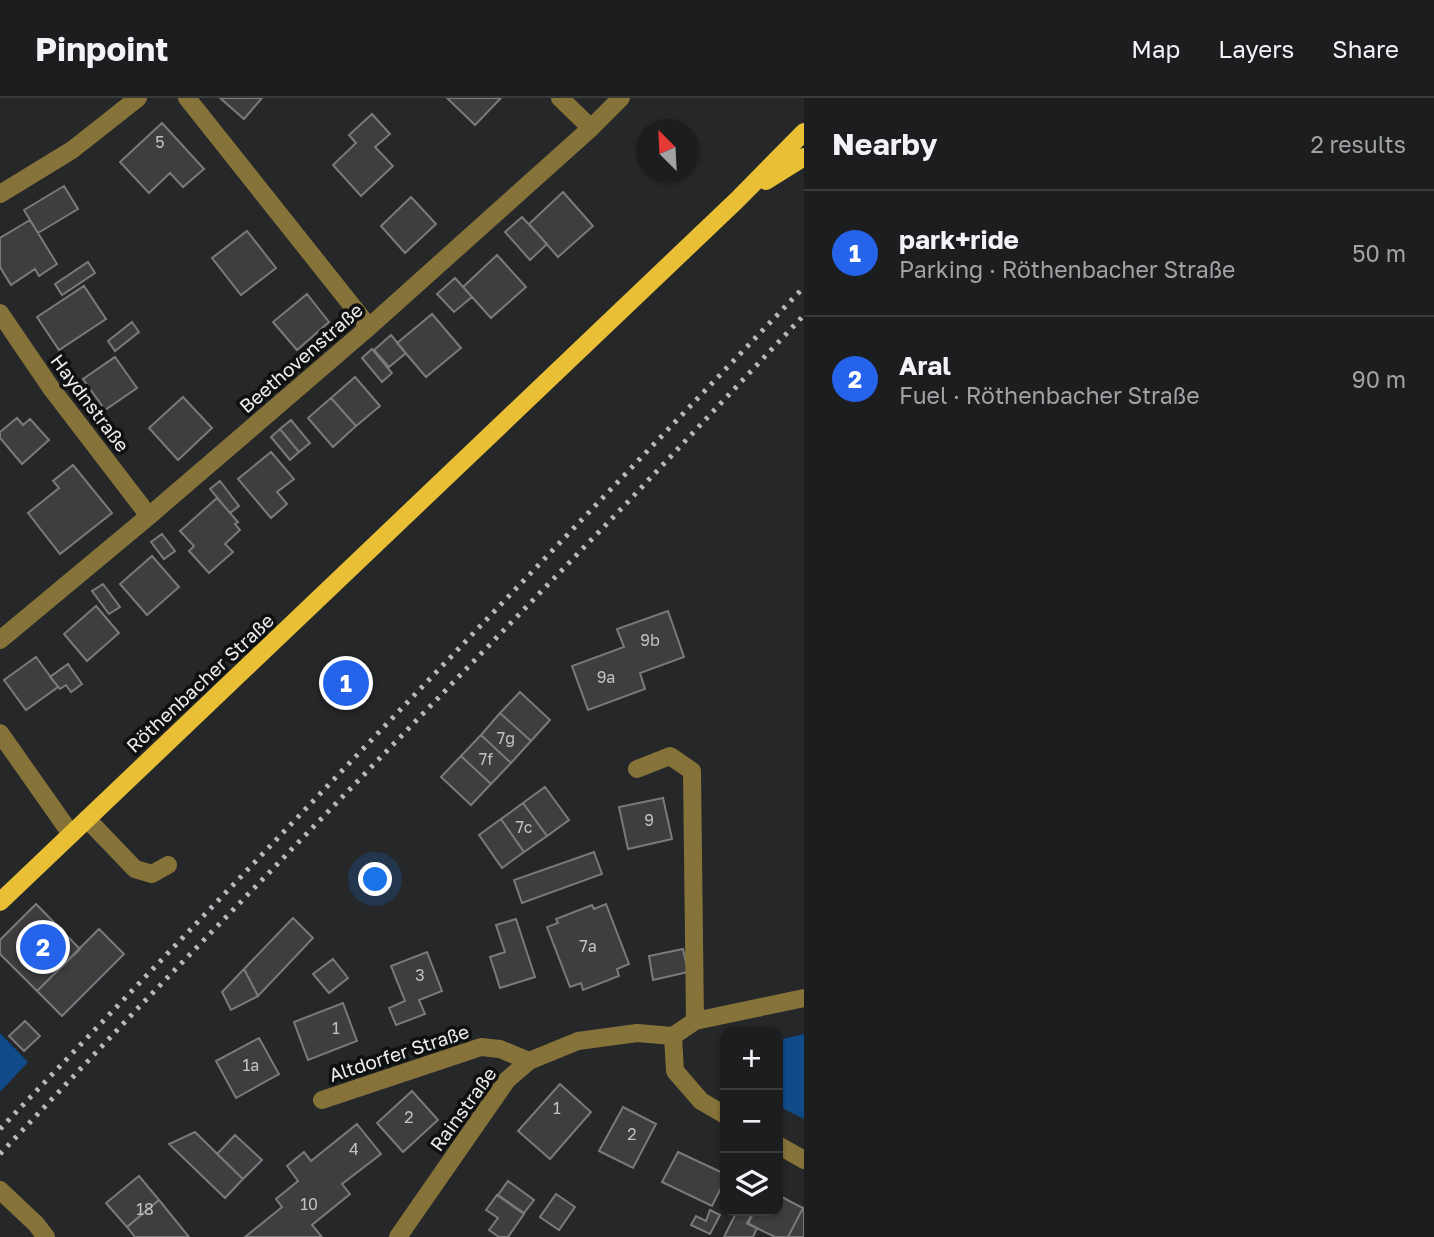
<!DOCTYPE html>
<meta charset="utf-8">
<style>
body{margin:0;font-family:"Golos Text",sans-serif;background:#252628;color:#f1f3f6}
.controls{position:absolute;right:21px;bottom:21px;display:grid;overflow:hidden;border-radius:14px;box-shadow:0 2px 5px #0004}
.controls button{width:63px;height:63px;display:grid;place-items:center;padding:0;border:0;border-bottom:2px solid #3a3b3d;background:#1c1d1f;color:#f1f3f6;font:35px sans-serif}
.compass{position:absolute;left:636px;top:21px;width:63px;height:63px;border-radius:50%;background:#1c1d1f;box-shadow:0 2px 5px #0004;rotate:336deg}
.you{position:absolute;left:376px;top:782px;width:24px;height:24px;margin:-18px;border:5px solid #fff;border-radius:50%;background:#1a73e8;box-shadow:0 0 0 10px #1a73e833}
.badge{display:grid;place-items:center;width:46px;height:46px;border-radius:50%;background:#2563eb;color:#fff;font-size:23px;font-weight:700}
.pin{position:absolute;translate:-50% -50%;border:4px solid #fff;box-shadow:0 2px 7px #0006}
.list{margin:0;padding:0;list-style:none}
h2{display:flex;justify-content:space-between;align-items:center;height:91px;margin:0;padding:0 28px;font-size:30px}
h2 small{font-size:23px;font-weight:400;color:#a0a2a4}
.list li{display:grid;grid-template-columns:46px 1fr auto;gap:21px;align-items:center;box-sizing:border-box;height:126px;padding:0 28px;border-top:2px solid #3a3b3d}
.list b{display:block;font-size:26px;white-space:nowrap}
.list p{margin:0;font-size:23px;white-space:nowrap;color:#a0a2a4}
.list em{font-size:23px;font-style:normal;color:#a0a2a4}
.icon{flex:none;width:38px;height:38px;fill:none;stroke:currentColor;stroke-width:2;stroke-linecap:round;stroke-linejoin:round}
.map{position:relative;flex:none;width:804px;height:1139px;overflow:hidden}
header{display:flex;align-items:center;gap:42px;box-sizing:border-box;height:98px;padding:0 35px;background:#1c1d1f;border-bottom:2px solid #3a3b3d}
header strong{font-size:33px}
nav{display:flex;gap:38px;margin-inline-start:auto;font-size:24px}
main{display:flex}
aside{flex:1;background:#1c1d1f}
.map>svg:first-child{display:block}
.green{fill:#114a88}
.building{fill:#3f3d3f;stroke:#7c797c;stroke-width:2}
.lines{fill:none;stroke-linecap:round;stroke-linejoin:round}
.minor{stroke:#867339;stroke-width:18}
.major{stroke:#e8bf35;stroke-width:18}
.rail{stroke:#b9babc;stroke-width:5;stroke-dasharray:3.5 7;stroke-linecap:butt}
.labels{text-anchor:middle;stroke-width:7;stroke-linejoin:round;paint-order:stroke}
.number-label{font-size:16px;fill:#c1c1c3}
.street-label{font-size:19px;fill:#ecedef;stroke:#0f1011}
</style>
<header>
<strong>Pinpoint</strong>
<nav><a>Map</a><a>Layers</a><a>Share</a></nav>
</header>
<main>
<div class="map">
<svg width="804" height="1139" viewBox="0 0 804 1139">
<rect width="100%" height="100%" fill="#252729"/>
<path class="green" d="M0,935L28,964L0,994Z
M804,936V1021L778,1008V942Z"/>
<path class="building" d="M220,0H262L244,21Z
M447,0H501L475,27Z
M372,16L390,36L375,49L393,68L361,98L333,67L356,45L349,37Z
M162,25L204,71L183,89L170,75L149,95L120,64Z
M64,88L78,111L38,135L24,112Z
M563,94L593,128L558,159L529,126Z
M411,99L436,126L405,155L381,128Z
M522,119L547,146L530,162L505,134Z
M30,122L57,166L39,178L35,171L11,187L0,169V140Z
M247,133L276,170L241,197L212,160Z
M497,157L526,189L491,220L463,189Z
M88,164L95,175L62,197L55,186Z
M455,180L472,199L454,214L437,196Z
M84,188L106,221L59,252L37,219Z
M307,196L329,224L297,252L273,224Z
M432,216L461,250L426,279L397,245Z
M132,224L139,234L115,253L108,243Z
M391,237L406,255L389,269L374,252Z
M372,251L392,275L382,284L362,260Z
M115,259L137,290L105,312L83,281Z
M355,279L380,308L356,328L331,300Z
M183,299L212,330L178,362L149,330Z
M331,300L356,328L333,349L308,320Z
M17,320L23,327L30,321L49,342L22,366L0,340V334Z
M291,322L310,345L299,354L280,331Z
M280,331L299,354L290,362L271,339Z
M271,354L294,381L277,394L287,406L271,420L238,381Z
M73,367L112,415L60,456L28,415L59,390L53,383Z
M220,383L239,408L230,415L210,391Z
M217,400L238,424L235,426L240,432L225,446L233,454L209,475L189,453L194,448L180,433Z
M162,436L175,453L164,461L151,444Z
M152,458L179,489L147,517L120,486Z
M103,486L120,509L109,516L92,493Z
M96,508L119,535L87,563L64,536Z
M668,513L684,559L640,575L645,591L588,612L572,568L624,549L617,531Z
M36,559L58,589L26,612L4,582Z
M68,566L82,586L71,594L66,587L60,591L50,579Z
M520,594L550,622L531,643L500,615Z
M500,615L531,643L511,665L481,637Z
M481,637L511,665L491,686L461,658Z
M461,658L491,686L471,707L441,679Z
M545,689L569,722L547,738L523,705Z
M663,700L672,741L628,751L619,709Z
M523,705L547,738L524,754L501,721Z
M501,721L524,754L502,770L479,737Z
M594,754L602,776L522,805L514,782Z
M36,806L80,851L37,893L0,856V842Z
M606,806L629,866L617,871L619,878L583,892L581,885L570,889L547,829L558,825L556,821L592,807L594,811Z
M293,820L313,840L258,898L244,871Z
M516,821L535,879L500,890L490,859L505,854L496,827Z
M99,831L124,856L62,918L37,893Z
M683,851L688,874L653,882L649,858Z
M427,854L442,893L419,902L425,916L396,927L389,910L405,903L391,868Z
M333,861L348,880L329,895L313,876Z
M244,871L258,898L231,912L222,894Z
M343,905L357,943L308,962L294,924Z
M25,923L40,938L24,953L9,938Z
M259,940L279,976L236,1000L216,963Z
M560,986L591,1014L550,1061L518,1033Z
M412,993L438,1022L403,1054L377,1025Z
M623,1009L656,1026L633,1070L599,1053Z
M357,1026L381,1056L342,1086L350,1096L312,1127L322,1139H245L282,1109L276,1101L298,1083L287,1068L304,1054L311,1063Z
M195,1034L243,1081L225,1100L169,1046Z
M235,1037L262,1062L243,1081L217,1056Z
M678,1054L725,1076V1082L712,1108L662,1084Z
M139,1078L159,1102L127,1129L106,1105Z
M508,1083L534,1102L524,1115L498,1097Z
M556,1096L575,1109L559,1132L540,1119Z
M497,1097L524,1116L508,1139H499L489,1132L498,1120L486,1112Z
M778,1097L803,1110L788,1139H775L748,1126L754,1113H778Z
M159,1102L189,1139H135L127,1129Z
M803,1110L804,1111V1139H788Z
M710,1112L720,1117L710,1136L691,1127L696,1118L706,1123Z
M737,1113L751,1118L747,1125L757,1130L753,1139H724Z"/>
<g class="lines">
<path class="minor" d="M187,0L369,229
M560,0L591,30
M0,96L72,52L138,0
M0,215L51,290L149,418
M0,542L149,418L369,229L591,30L621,0
M0,635L71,736
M637,671L670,658L692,673L695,923
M87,721L135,771L152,776L168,767
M673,938L695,923L804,900
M673,938L675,973L701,1003L725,1017
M322,1002L481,949L500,951L529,963
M778,1047L804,1062
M0,1092L36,1126L46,1139
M398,1139L507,982L529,963L578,943L637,935L673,938"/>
<path class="major" d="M766,83L804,59
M0,804L737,102L804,34"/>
<path class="rail" d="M0,1031L804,189
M0,1056L139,909L624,408L804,217"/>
</g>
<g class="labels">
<g class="number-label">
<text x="160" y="50">5</text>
<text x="650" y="548">9b</text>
<text x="606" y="585">9a</text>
<text x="506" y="646">7g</text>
<text x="486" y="667">7f</text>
<text x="649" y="728">9</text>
<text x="524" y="735">7c</text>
<text x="588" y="854">7a</text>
<text x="420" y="883">3</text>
<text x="336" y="936">1</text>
<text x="251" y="973">1a</text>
<text x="557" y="1016">1</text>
<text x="409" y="1025">2</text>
<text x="632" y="1042">2</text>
<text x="354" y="1057">4</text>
<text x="309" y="1112">10</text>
<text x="145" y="1117">18</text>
</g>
<g class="street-label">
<text transform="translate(301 260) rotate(-41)" y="7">Beethovenstraße</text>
<text transform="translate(90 305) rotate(53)" y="7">Haydnstraße</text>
<text transform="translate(200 585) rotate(-43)" y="7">Röthenbacher Straße</text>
<text transform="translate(399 955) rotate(-18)" y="7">Altdorfer Straße</text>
<text transform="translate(463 1011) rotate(-54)" y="7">Rainstraße</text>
</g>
</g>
</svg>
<div class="controls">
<button>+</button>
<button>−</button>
<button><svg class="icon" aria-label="layers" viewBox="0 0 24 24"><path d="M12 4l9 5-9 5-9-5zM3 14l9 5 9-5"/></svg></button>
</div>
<svg class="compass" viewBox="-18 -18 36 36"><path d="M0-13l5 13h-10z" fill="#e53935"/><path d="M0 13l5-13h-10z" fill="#a0a2a4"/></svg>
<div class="you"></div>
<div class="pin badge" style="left:346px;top:585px">1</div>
<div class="pin badge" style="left:43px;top:849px">2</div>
</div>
<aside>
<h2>Nearby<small>2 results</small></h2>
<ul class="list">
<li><span class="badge">1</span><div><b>park+ride</b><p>Parking · Röthenbacher Straße</p></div><em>50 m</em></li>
<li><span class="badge">2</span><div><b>Aral</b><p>Fuel · Röthenbacher Straße</p></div><em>90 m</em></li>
</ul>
</aside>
</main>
